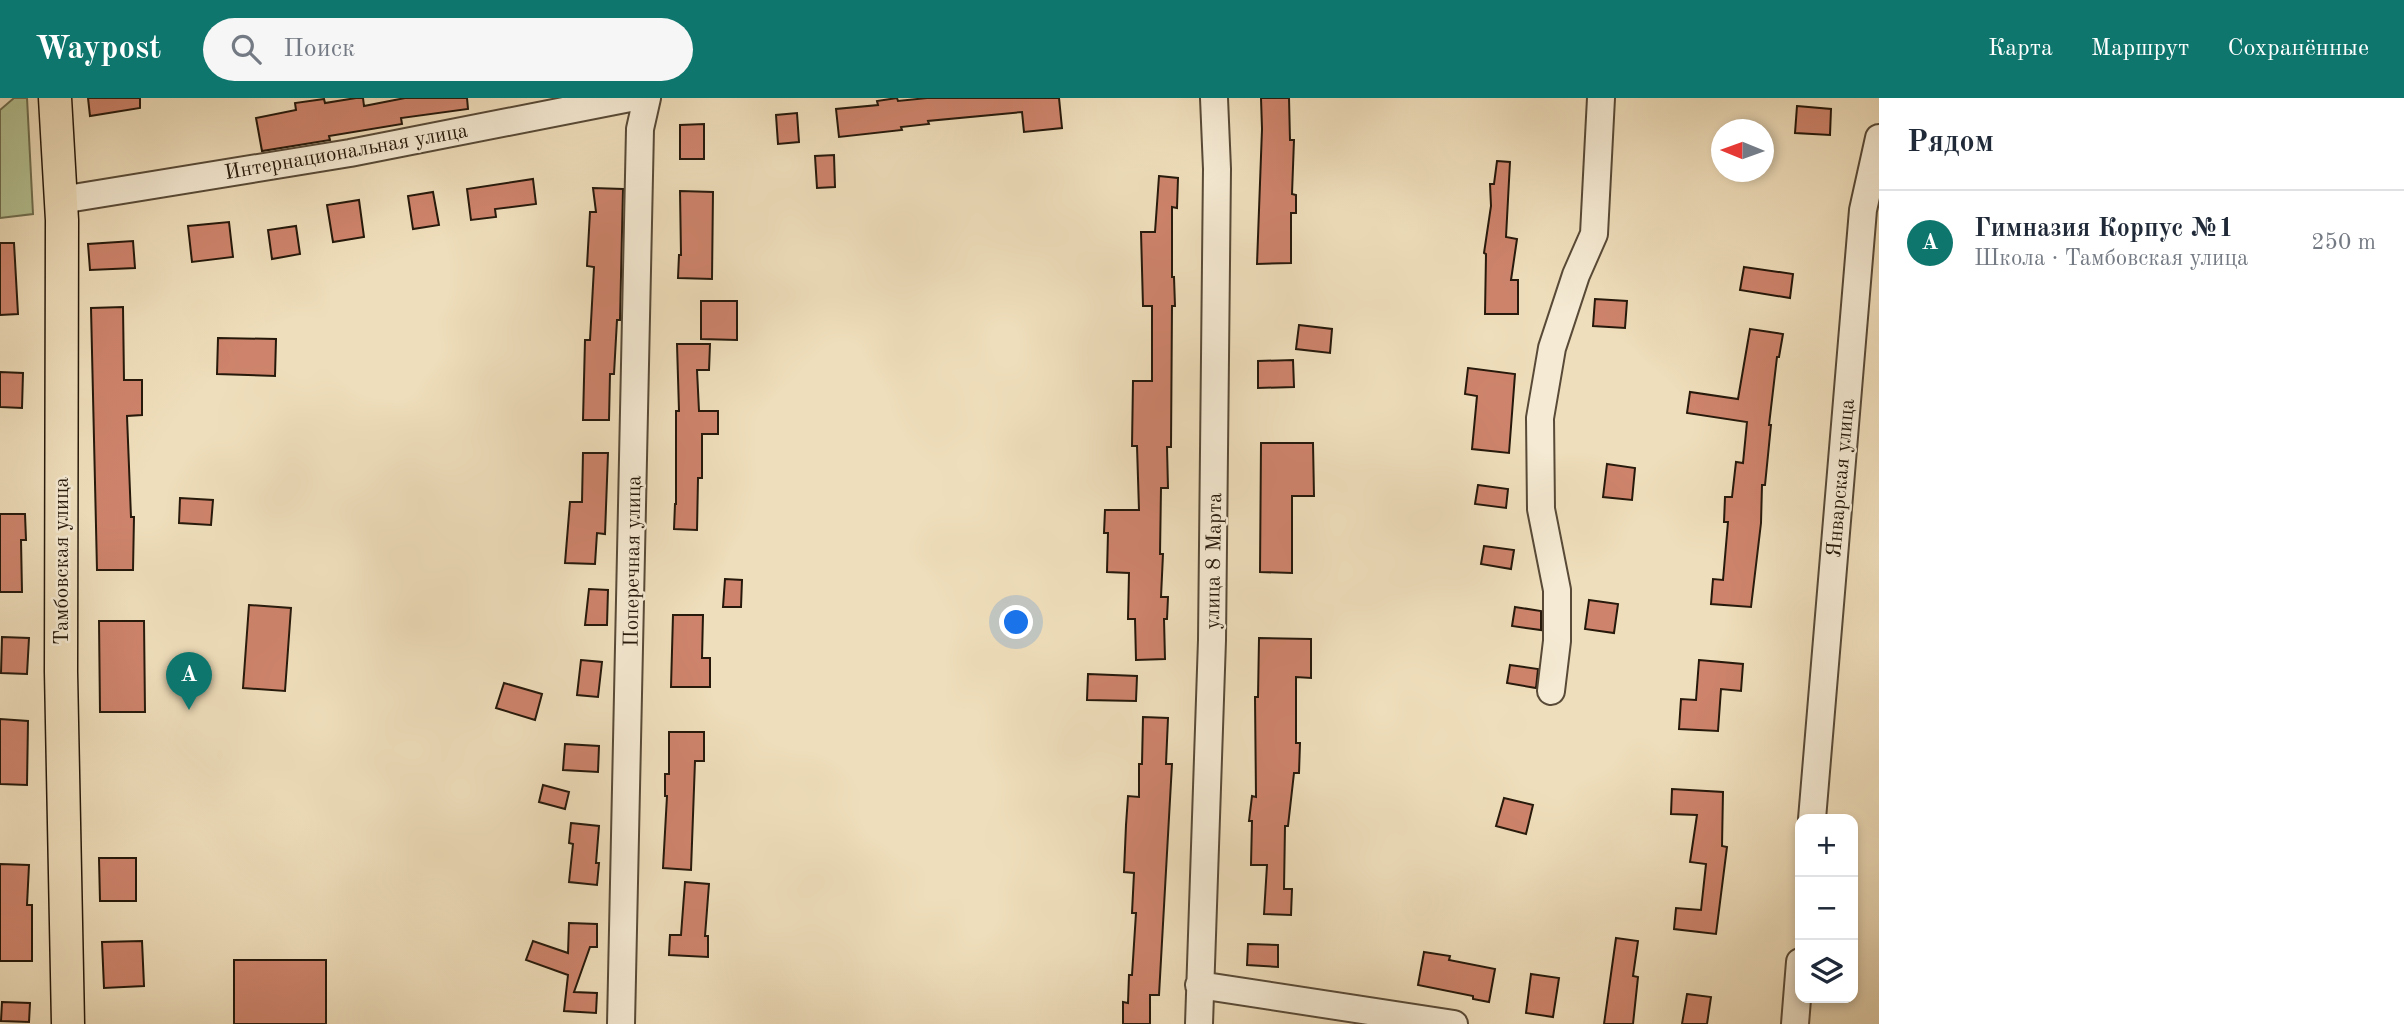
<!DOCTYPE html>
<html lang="ru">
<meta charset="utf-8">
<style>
body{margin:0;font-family:"Old Standard TT",serif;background:#f6f6f7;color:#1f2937}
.controls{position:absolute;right:21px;bottom:21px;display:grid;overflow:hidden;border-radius:14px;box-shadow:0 4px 10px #0003}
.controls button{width:63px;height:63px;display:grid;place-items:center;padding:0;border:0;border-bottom:2px solid #e0e1e3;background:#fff;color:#1f2937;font:35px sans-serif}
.compass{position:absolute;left:1711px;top:21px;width:63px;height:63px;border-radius:50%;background:#fff;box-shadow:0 4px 10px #0003;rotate:271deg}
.you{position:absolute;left:1017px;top:525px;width:24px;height:24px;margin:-18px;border:5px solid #fff;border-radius:50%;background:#1a73e8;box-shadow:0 0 0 10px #1a73e833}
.badge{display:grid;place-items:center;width:46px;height:46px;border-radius:50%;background:#0f766e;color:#fff;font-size:23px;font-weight:700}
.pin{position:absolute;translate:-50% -58px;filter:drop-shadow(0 2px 4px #0008)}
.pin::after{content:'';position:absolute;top:37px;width:24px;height:21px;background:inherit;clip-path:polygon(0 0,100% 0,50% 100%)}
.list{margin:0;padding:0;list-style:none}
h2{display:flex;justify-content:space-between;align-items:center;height:91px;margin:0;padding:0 28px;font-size:30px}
h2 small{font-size:23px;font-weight:400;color:#747a83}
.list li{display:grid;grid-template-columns:46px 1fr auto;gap:21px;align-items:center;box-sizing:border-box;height:105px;padding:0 28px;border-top:2px solid #e0e1e3}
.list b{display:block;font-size:26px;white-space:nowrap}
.list p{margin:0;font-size:23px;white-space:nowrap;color:#747a83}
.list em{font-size:23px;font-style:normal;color:#747a83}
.icon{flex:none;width:38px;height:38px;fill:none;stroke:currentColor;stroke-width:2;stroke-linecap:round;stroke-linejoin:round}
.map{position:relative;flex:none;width:1879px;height:926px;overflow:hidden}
header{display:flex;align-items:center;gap:42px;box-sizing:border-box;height:98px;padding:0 35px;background:#0f766e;color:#fff}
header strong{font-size:33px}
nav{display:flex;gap:38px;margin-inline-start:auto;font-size:24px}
.search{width:490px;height:63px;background:#f6f6f7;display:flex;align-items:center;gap:18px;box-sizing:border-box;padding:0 24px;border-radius:38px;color:#747a83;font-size:26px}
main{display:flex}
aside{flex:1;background:#fff}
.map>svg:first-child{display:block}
.green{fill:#b5c293;stroke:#6e6e4f;stroke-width:2}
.building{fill:#ce846c;stroke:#26190b;stroke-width:2}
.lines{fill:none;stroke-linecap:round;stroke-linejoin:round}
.minor-casing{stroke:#584a37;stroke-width:30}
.major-casing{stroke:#26190b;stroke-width:35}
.minor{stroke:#f5ead3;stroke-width:26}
.major{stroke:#efdebb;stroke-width:32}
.labels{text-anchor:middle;stroke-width:5;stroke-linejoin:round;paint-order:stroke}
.street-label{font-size:21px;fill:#26190b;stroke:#f5ead3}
</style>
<header>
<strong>Waypost</strong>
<div class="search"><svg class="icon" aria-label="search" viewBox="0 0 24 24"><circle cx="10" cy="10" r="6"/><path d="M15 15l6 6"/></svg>Поиск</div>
<nav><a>Карта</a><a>Маршрут</a><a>Сохранённые</a></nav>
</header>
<main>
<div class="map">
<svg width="1879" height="926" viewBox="0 0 1879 926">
<rect width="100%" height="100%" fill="#efdebb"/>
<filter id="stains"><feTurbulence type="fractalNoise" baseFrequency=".00286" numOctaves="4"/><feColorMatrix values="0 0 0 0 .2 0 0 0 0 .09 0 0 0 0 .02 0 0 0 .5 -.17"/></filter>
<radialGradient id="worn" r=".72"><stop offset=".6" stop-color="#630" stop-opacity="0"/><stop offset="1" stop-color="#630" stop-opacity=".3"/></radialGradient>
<path class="green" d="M14,0H27L33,116L0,120V12Z"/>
<path class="building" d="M88,0H140V10L90,18Z
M356,0H363L364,8L405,0H467L468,11L401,20L402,26L329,38L330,42L262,53L256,20L296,12L295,5L324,1L325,5Z
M897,0L898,3L927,0H1059L1062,30L1024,34L1022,14L928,23L929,26L901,29L902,32L839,39L836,11L878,7L877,3Z
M1261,0H1289L1290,42H1294L1292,96L1296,97V115H1291V165L1257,166L1262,31Z
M1797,8L1831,11L1830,37L1795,35Z
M797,15L799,44L778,46L776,17Z
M704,26V61H680V27Z
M834,57L835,89L817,90L815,58Z
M1497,63L1510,64L1506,139L1517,141L1511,182H1518V216H1485L1486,156L1484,155L1491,108L1490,86H1494Z
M1159,78L1178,80L1177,110L1172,109V179H1174L1175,208H1172L1171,349H1167L1168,390H1161L1160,456H1163L1161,499H1168L1167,521H1164L1165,561L1136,562L1135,521H1128L1129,475L1107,474L1108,435H1104L1105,412H1139L1137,348H1132L1133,283H1152V208H1143L1141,134H1155Z
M533,81L536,106L495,111L496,119L471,122L467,91Z
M593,90L623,91L620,222H617L614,276H610L609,322H583L585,242H590L594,169L587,168L590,114H596Z
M680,93L713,94L712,181L678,180L679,157H681Z
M433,94L439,127L413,131L408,98Z
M359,102L364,139L333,144L327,107Z
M229,124L233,159L192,164L188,128Z
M296,128L300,156L272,161L268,132Z
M133,143L135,170L90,172L88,146Z
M0,145H14L18,216L0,217Z
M1744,169L1793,176L1790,200L1740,192Z
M1595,201L1627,203L1625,230L1593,228Z
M701,203H737V242L701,241Z
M123,209L124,282H142V317L127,318L131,419H134L133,472H97L91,210Z
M1299,227L1332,231L1330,255L1296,251Z
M1750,231L1783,236L1779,259H1777L1769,327H1771L1765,387H1762L1761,425L1751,509L1711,506L1713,481L1723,482L1728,424H1724L1725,399H1732L1736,364L1743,365L1747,324L1687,315L1690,294L1738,301Z
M218,240L276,241L275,278L217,276Z
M677,246H710L709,272H697L699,313H718V336H702V380H698L697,432L674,431L675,406H676V313H679Z
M1293,262L1294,289L1258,290V263Z
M1468,270L1515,276L1509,355L1472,351L1477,298L1465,296Z
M0,274L23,275L22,310L0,309Z
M1261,345H1313L1314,398H1292V475L1260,474Z
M583,355H608L605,436L597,435L595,466L565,465L570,404H582Z
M1607,366L1635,370L1632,402L1603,399Z
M1478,387L1508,391L1506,410L1475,406Z
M180,400L213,402L211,427L179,425Z
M0,416H25L26,442H21L22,494H0Z
M1484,448L1514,452L1511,471L1481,466Z
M725,481L742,482L741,509H723Z
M589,491L608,492L607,527H585Z
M1589,502L1618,506L1614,535L1585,531Z
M249,507L291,510L285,593L243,590Z
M1515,509L1541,513V532L1512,528Z
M673,517H703L702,560H710V589H671Z
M99,523H144L145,614H100Z
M2,539L29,540L27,576L1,575Z
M1259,540L1311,541V580L1296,579V645H1300L1299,675H1294L1288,728H1285L1284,791H1292L1291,817L1264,816L1267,767H1251L1252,723H1249L1252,698L1256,699L1255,599H1258Z
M581,562L602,564L598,599L577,597Z
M1699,562L1743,566L1741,593L1721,591L1718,633L1679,631L1681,601L1696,602Z
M1510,567L1538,571L1536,590L1507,585Z
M1088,576L1137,578L1136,603L1087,602Z
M504,585L542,596L535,622L496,610Z
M1143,619L1168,620L1166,666H1172L1159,897H1150V926H1123V904L1128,905L1129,877H1132L1136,815H1132L1134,775L1124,774L1126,727L1128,698L1139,699V666H1142Z
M0,621L28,623L27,687L0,686Z
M669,634H704V663H695L691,772L663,770L667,698H665V676H669Z
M565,646L599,648L598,674L563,672Z
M543,687L569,694L565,711L539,704Z
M1672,691L1723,694L1722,748L1727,749L1716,836L1674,831L1676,810L1701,812L1706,766L1690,764L1697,717L1671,716Z
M1504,700L1533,707L1526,736L1496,728Z
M571,725L599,728L596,765H599L597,787L569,784L573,746L569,745Z
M99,760H136V803H100Z
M0,766L29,767L27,807H32V863H0Z
M685,784L709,786L705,838H708V859L669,857L670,837H681Z
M569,825L597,826V849H590L574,894L597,895L596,915L564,913L568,877L526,862L533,843L568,855Z
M1616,840L1638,843L1633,878L1638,879L1633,926H1604Z
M142,843L144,888L104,890L102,844Z
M1248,846L1278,847V869L1247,867Z
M1424,854L1450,858L1449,862L1495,871L1489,904L1473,901V898L1418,887Z
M234,862H326V926H234Z
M1531,876L1559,880L1553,919L1526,915Z
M1687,896L1711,899L1707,926H1682Z
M2,904L30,905L29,924L1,923Z"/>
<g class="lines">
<g class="minor-casing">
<path id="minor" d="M61,102L350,55L630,0
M1551,593L1557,543V492L1541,411L1540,320L1552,250L1576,177L1594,136L1601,0
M1812,721L1863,112L1879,40
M1199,887L1454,926
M621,926L640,31L647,0
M1199,926L1212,542L1217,71L1214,0
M1795,926L1800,864"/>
</g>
<g class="major-casing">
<path id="major" d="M55,0L62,122L61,574L68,926"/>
</g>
<use href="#minor" class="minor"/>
<use href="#major" class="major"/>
</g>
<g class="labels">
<g class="street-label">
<text transform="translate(346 53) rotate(-10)" y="7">Интернациональная улица</text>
<text transform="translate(1840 380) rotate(-85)" y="7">Январская улица</text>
<text transform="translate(61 463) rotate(-90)" y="7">Тамбовская улица</text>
<text transform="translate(632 463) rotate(-89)" y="7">Поперечная улица</text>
<text transform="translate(1213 463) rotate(-89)" y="7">улица 8 Марта</text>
</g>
</g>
<rect width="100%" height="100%" filter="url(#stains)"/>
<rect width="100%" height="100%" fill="url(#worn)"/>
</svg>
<div class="controls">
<button>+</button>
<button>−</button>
<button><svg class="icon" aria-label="layers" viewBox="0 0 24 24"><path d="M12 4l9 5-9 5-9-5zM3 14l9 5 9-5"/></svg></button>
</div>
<svg class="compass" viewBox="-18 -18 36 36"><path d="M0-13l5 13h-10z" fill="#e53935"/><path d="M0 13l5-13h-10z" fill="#747a83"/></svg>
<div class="you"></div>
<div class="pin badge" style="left:189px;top:612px">A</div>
</div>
<aside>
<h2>Рядом<small></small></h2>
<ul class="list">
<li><span class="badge">A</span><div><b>Гимназия Корпус №1</b><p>Школа · Тамбовская улица</p></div><em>250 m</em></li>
</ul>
</aside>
</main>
